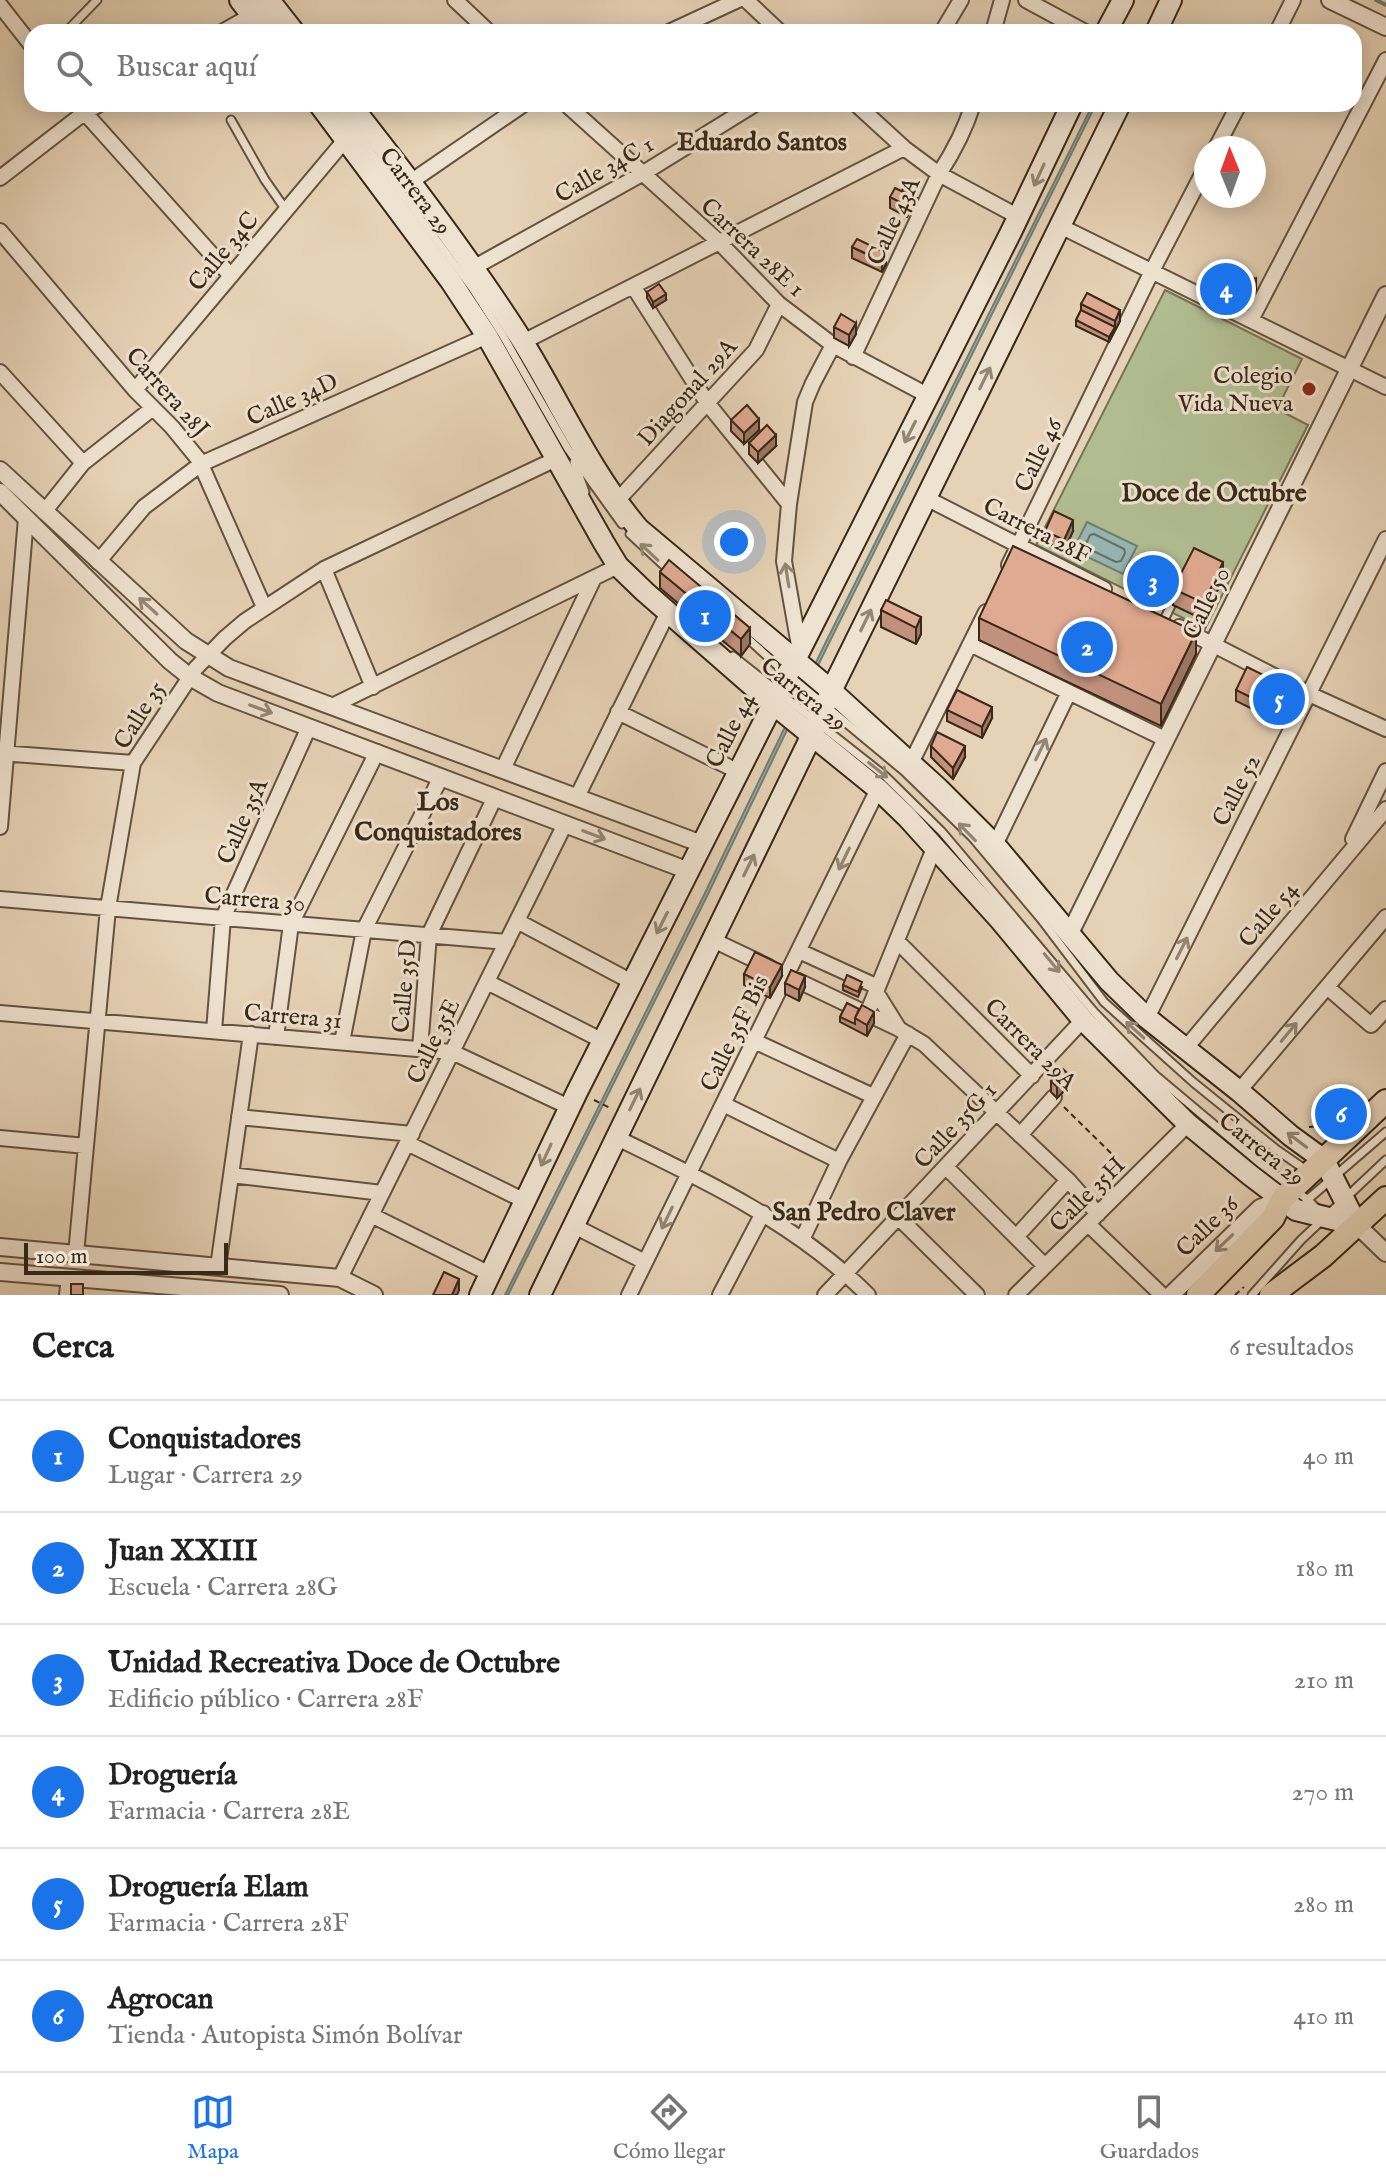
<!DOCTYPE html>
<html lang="es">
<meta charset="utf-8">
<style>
body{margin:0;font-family:"IM FELL English",serif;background:#f2f2f2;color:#222}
.compass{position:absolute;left:1194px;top:136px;width:72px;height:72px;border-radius:50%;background:#fff;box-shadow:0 4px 20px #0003;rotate:359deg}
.scale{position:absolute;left:24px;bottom:20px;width:204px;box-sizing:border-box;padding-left:8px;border:4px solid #382918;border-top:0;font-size:22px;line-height:28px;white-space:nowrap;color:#382918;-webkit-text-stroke:6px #efe2d0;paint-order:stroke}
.you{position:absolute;left:734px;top:542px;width:28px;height:28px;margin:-20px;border:6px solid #fff;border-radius:50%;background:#1a73e8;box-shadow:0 0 0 12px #1a73e833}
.badge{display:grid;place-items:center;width:52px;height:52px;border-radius:50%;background:#1a73e8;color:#fff;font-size:26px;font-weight:700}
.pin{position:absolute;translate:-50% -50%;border:4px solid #fff;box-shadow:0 2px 8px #0006}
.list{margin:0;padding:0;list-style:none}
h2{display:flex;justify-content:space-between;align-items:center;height:104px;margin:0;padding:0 32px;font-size:34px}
h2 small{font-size:26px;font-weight:400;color:#767676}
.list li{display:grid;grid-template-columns:52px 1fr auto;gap:24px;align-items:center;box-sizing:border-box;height:112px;padding:0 32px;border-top:2px solid #e0e0e0}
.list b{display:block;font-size:30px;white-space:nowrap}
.list p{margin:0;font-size:26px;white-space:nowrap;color:#767676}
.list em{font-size:26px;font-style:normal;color:#767676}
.icon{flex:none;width:44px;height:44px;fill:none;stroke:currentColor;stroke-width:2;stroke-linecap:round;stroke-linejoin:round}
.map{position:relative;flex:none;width:1386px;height:1295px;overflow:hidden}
.search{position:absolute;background:#fff;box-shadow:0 4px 20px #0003;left:24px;right:24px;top:24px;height:88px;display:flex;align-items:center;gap:20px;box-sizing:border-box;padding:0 28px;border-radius:24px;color:#767676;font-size:30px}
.sheet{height:776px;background:#fff}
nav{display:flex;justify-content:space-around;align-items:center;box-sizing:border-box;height:112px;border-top:2px solid #e0e0e0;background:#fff;font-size:22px;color:#767676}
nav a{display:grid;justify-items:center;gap:4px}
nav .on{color:#1a73e8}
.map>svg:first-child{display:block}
.green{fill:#b1bd91;stroke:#747354;stroke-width:2}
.water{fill:#97b6b2;stroke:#717e74;stroke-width:2}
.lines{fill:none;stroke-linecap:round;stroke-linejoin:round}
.shore{stroke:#687065;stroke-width:2}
.stream{stroke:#717e74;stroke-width:4}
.service-casing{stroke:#645340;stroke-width:11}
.minor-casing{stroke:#645340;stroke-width:18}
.tertiary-casing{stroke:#645340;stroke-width:20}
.secondary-casing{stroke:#382918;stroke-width:24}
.trunk-casing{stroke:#382918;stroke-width:26}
.path{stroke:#382918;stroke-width:2;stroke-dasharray:6 4;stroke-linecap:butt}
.service{stroke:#efe2d0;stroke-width:7}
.minor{stroke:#efe2d0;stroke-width:14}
.tertiary{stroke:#efe2d0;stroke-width:16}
.secondary{stroke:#efe2d0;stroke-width:20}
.trunk{stroke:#e6d2b6;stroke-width:22}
.wall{fill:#c1917d;stroke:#382918;stroke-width:2}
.shaded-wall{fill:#9d7666;stroke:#382918;stroke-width:2}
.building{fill:#e0a991;stroke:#382918;stroke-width:2}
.oneway{stroke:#948674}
.poi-dot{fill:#8f2418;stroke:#efe2d0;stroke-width:3}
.labels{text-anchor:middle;stroke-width:6;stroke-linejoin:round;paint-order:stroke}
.street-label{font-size:24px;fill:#382918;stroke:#efe2d0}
.poi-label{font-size:24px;fill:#382918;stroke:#efe2d0;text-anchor:end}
.neighbourhood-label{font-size:26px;font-weight:bold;fill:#382918;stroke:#efe2d0}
</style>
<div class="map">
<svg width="1386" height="1295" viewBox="0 0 1386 1295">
<rect width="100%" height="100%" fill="#e6d2b6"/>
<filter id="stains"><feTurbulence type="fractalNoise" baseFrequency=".0025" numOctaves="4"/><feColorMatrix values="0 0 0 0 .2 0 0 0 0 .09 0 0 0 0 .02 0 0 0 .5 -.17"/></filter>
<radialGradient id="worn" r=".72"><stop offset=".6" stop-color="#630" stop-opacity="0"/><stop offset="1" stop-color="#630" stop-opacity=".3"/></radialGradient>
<path class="green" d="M1165,290L1302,359L1277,409L1308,425L1205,629L1036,545Z"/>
<path class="water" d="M1093,104H1096L826,649L708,894L508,1295H505L705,893L823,648Z
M1087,522L1137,546L1123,574L1073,550Z"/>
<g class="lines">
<path class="shore" d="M1094,534L1124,549L1125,553L1121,561L1116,562L1087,548L1086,544L1090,535Z"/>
<path class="stream" d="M1376,0L1386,5"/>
<g class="service-casing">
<path id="service" d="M255,0L279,32
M66,32L97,0
M335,104L473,289L502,334L568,449L622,524
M231,120L265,180L286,210
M574,462L585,492
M630,534L671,572
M1164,620L1177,593
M744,635L780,668L904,771L972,837L1041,919L1104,1002L1193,1082L1277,1150L1306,1170
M733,656L885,776L942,832L1094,1012L1156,1076L1261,1164L1308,1200L1317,1209
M1306,1201L1386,1132
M1252,1295L1301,1240L1386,1160"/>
</g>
<g class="minor-casing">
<path id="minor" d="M455,0L489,32
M746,0L780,32
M1026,0L1085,32
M0,5L32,46
M222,32L252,15
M669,32L738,0
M942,32L961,0
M993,32L1002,0
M1277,32L1293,0
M77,104L231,276
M566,104L719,242L779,304L833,345L929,396
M856,104L904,148L939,174L1019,217
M1216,148L1239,104
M0,178L84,113L100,104
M409,183L524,104
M1060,226L1386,387
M0,231L135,390L172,427L199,460L264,607
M473,268L642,174L755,104
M633,286L708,404L789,504
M1251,320L1386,60
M523,342L904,148
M853,357L939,174C954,151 965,130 973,104
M0,372L83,463
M135,390L345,140
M926,498L1104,589
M616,502L756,350L779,304
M44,512L83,463L153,408
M98,562L144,507L201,464L487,336
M1009,565L1152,271L1206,167
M324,569L373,687
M1179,627L1309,694L1386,729
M970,644L1165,739
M800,651L784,561L789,504L805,402L813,383L833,345
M332,706L618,566
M618,712L737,771
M0,753L133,763
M911,763L986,612
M503,769L594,578
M577,797L668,612
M0,827L26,518
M1353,839L1386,771
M995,845L1069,692
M0,899L507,942
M517,921L632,982
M713,940L769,967
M897,941L1032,1076
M799,951L878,987
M788,976L899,1029L924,1044L1068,1180L1098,1214
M487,982L603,1041
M1327,987L1371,1025L1386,1009
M876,992L899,1029
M0,1013L452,1052L569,1107
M867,1014L935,846
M1147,1018L1386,539
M214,1031L223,918L309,727
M276,1037L291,924L377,752
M754,1041L873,1096
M342,1042L364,930L441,777
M420,1049L429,935L495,797
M1185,1049L1386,809
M1239,1091L1386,917
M723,1104L839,1161
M239,1117L412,1134
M1020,1135L1054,1097
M0,1138L86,1146
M617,1138C706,1181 797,1224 868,1295
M407,1143L525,1201
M946,1167L1045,1266
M231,1175L382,1193
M371,1215L490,1274
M898,1217L977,1295
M1088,1224L1162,1295
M574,1226L645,1262
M1016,1237L1068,1180
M802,1240L839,1161L908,1034
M76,1254L108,908L133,763L196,668L225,638L245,621L324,569L556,459
M218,1267L251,1034
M340,1278L565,824
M67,1295L69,1277
M629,1295L878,789
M720,1295L763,1213
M825,1295L1083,1020
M1016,1295L1188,1124"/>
</g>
<g class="tertiary-casing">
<path id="tertiary" d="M1330,0L1386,27
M0,470L186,641L229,668L702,844
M0,492L170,661L190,677L218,693L689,871
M1070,933L1386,295
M1357,1225L1386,1253
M0,1247L340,1278L374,1295
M0,1272L280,1295
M1171,1295L1260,1208L1282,1199"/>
</g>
<g class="secondary-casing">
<path id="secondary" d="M240,0L265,32
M269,0L294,32
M1106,32L1123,0
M1156,32L1171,0
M319,104L450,280L487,336L604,543L618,566L645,592L772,703L878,789L907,817L1001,921L1083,1020L1188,1124L1250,1175L1296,1210L1357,1225
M350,104C410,180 471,260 523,342C561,404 591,473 639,529L827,687L939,789L995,845L1109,981L1147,1018L1239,1091L1291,1136L1324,1160L1357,1225
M480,1295L577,1092L1011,232L1072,104
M540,1295L807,745L835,683L1120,104"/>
</g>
<g class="trunk-casing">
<path id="trunk" d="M1198,1295L1273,1218L1282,1199L1386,1101
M1271,1295L1323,1256L1386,1198"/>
</g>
<path class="path" d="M594,1100L610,1108
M1064,1107L1125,1167
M1309,1127L1331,1125L1333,1127
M1235,1295L1244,1287"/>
<use href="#service" class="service"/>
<use href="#minor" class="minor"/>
<use href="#tertiary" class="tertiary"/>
<use href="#secondary" class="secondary"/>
<use href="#trunk" class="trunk"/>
</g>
<path class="wall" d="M890,197L917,198L907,217L890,208Z
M852,247L886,264L882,272L852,258Z
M1212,274L1256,290L1251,299L1245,302L1212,285Z
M647,292L666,300L653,308L647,298Z
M1081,304L1120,321L1109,342L1076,326V320L1081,310Z
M834,327L856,334L849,346L834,338Z
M731,420L759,430L744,444L731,431Z
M749,443L776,446L758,463L749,454Z
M1045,531H1073L1064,551L1045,542Z
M660,572L750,644L741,656L660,588Z
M1174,577L1165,606L1141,594V583Z
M1223,578L1204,620L1173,605V589Z
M881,610L921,617V634L916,644L881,627Z
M979,618L1196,654L1161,726L979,640Z
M1236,690L1296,702L1285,725L1236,701Z
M947,710L992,718L982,738L947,721Z
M931,746L965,757L953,779L931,757Z
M744,974L782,976L770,998L744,985Z
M785,983L805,987L799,1001L785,994Z
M843,985L862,987L858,997L843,990Z
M847,1003L874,1023L867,1036L840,1022V1017Z
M1051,1081L1069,1086L1057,1098L1051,1092Z"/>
<path class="shaded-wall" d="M912,196V207L907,217V206Z
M886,253V264L882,272V261Z
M1256,279V290L1251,299L1245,302V290Z
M666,294V300L653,308V302Z
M1120,310V321L1109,342V337L1115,327V321Z
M856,323V334L849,346V335Z
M759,419V430L744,444V433Z
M776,435V446L758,463V452Z
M1073,520V531L1064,551V540Z
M1223,562V578L1204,620V603Z
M1174,577V588L1165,606V595Z
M921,617V634L916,644V628Z
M750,628V644L741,656V639Z
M1196,632V654L1161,726V704Z
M1296,691V702L1285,725V714Z
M992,707V718L982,738V727Z
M965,746V757L953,779V768Z
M782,965V976L770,998V987Z
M805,976V987L799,1001V990Z
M874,1012V1023L867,1036V1025Z
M1069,1075V1086L1057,1098V1087Z
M459,1279V1290L457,1295H452Z"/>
<path class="building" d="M904,186L917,193L913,200L912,196L902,191Z
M895,188L912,196L907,206L890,197Z
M857,239L886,253L882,261L852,247Z
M1219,261L1256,279L1251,288L1245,290L1212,274Z
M659,284L666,294L653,302L647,292Z
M1087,293L1120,310L1115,321L1081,304Z
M1081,310L1115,327L1109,337L1076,320Z
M841,314L856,323L849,335L834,327Z
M747,405L759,419L744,433L731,420Z
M767,425L776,435L758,452L749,443Z
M1054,511L1073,520L1064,540L1045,531Z
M1013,546L1196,632L1161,704L979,618Z
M1194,548L1223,562L1204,603L1173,589Z
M669,560L750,628L741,639L660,572Z
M1149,566L1174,577L1165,595L1141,583Z
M886,600L921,617L916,628L881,610Z
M1247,667L1296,691L1285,714L1236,690Z
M957,690L992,707L982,727L947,710Z
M937,732L965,746L953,768L931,746Z
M755,952L782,965L770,987L744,974Z
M791,970L805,976L799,990L785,983Z
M847,975L862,982L858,992L843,985Z
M847,1003L859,1009L855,1018V1024L840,1017Z
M862,1005L874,1012L867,1025L855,1018Z
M1063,1069L1069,1075L1057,1087L1051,1081Z
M444,1272L459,1279L452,1295H433Z
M71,1284H83V1295H71Z"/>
<defs><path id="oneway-shaft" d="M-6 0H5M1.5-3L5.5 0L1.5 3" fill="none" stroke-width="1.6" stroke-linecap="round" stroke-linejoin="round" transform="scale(2)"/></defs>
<g class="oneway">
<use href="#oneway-shaft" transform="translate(1039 175) rotate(115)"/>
<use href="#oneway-shaft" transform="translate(985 378) rotate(-64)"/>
<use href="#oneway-shaft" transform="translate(910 432) rotate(117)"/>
<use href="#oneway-shaft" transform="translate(649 552) rotate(-137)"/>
<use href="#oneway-shaft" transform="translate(787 575) rotate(-99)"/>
<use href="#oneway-shaft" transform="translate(148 606) rotate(-138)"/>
<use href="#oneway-shaft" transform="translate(866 620) rotate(-64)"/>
<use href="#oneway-shaft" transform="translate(261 709) rotate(20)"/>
<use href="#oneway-shaft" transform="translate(1041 749) rotate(-64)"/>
<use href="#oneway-shaft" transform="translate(878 770) rotate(39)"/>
<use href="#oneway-shaft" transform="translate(967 832) rotate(-134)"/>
<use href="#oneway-shaft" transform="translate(594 835) rotate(21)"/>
<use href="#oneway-shaft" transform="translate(844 859) rotate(116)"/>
<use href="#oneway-shaft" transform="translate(749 865) rotate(-64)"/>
<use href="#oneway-shaft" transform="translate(662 923) rotate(117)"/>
<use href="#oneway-shaft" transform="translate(1182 948) rotate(-63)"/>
<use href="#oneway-shaft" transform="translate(1052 963) rotate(50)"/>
<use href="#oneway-shaft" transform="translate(1135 1030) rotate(-138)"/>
<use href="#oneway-shaft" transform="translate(1289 1032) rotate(-50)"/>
<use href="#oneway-shaft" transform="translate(635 1099) rotate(-64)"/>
<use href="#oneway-shaft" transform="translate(1297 1140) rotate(-143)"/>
<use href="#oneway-shaft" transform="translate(546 1155) rotate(115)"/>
<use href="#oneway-shaft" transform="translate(667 1218) rotate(116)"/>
<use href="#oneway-shaft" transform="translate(1224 1243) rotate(136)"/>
</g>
<circle class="poi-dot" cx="1309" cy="389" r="8"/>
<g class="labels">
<g class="street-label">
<text transform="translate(604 169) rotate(-30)" y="8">Calle 34C 1</text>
<text transform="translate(416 191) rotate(53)" y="8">Carrera 29</text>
<text transform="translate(893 221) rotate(-65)" y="8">Calle 43A</text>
<text transform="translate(753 247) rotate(43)" y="8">Carrera 28E 1</text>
<text transform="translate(223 251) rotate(-50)" y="8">Calle 34C</text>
<text transform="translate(168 392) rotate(48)" y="8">Carrera 28J</text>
<text transform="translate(687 392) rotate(-48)" y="8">Diagonal 29A</text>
<text transform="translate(292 399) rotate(-24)" y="8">Calle 34D</text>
<text transform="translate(1038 455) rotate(-64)" y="8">Calle 46</text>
<text transform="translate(1037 530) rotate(27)" y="8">Carrera 28F</text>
<text transform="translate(1206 603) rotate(-64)" y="8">Calle 50</text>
<text transform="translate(804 694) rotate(39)" y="8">Carrera 29</text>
<text transform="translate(139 715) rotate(-58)" y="8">Calle 35</text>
<text transform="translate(730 730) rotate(-63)" y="8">Calle 44</text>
<text transform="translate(1236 790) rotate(-63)" y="8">Calle 52</text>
<text transform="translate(242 821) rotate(-66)" y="8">Calle 35A</text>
<text transform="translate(255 899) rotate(5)" y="8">Carrera 30</text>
<text transform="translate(1268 914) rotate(-50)" y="8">Calle 54</text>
<text transform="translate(404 986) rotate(-85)" y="8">Calle 35D</text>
<text transform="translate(293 1016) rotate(5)" y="8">Carrera 31</text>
<text transform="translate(734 1033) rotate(-64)" y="8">Calle 35F Bis</text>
<text transform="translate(433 1041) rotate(-64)" y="8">Calle 35E</text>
<text transform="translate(1031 1044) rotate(45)" y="8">Carrera 29A</text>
<text transform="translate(955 1125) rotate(-47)" y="8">Calle 35G 1</text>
<text transform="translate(1262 1149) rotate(39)" y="8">Carrera 29</text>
<text transform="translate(1087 1194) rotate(-45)" y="8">Calle 35H</text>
<text transform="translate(1207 1226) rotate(-44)" y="8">Calle 36</text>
</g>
<g class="poi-label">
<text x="1293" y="383">Colegio<tspan x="1293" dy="28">Vida Nueva</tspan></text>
</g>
<g class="neighbourhood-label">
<text x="762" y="150">Eduardo Santos</text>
<text x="1214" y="501">Doce de Octubre</text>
<text x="438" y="810">Los<tspan x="438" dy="30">Conquistadores</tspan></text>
<text x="864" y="1220">San Pedro Claver</text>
</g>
</g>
<rect width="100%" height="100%" filter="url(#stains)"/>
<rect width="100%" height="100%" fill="url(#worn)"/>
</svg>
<svg class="compass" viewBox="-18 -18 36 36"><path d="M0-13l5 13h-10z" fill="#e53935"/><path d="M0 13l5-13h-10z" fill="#767676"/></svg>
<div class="scale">100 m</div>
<div class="you"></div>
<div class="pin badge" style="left:705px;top:616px">1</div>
<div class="pin badge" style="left:1087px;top:647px">2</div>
<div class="pin badge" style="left:1153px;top:581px">3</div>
<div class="pin badge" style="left:1226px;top:289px">4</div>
<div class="pin badge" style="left:1279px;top:699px">5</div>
<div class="pin badge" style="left:1341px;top:1114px">6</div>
<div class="search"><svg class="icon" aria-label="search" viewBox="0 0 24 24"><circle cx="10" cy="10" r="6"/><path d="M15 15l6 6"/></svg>Buscar aquí</div>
</div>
<section class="sheet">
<h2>Cerca<small>6 resultados</small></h2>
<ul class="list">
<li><span class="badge">1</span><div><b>Conquistadores</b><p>Lugar · Carrera 29</p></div><em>40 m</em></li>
<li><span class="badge">2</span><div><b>Juan XXIII</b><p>Escuela · Carrera 28G</p></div><em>180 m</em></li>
<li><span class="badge">3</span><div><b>Unidad Recreativa Doce de Octubre</b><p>Edificio público · Carrera 28F</p></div><em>210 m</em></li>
<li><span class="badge">4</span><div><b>Droguería</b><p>Farmacia · Carrera 28E</p></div><em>270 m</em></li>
<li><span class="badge">5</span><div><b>Droguería Elam</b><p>Farmacia · Carrera 28F</p></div><em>280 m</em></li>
<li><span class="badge">6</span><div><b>Agrocan</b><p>Tienda · Autopista Simón Bolívar</p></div><em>410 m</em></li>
</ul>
</section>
<nav>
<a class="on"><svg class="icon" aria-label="map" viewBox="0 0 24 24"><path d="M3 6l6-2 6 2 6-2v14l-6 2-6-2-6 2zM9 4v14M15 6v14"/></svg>Mapa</a>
<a><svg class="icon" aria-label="directions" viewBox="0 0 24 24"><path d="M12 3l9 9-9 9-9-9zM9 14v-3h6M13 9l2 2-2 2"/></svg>Cómo llegar</a>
<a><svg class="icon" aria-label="saved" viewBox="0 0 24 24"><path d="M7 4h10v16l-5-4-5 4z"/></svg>Guardados</a>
</nav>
